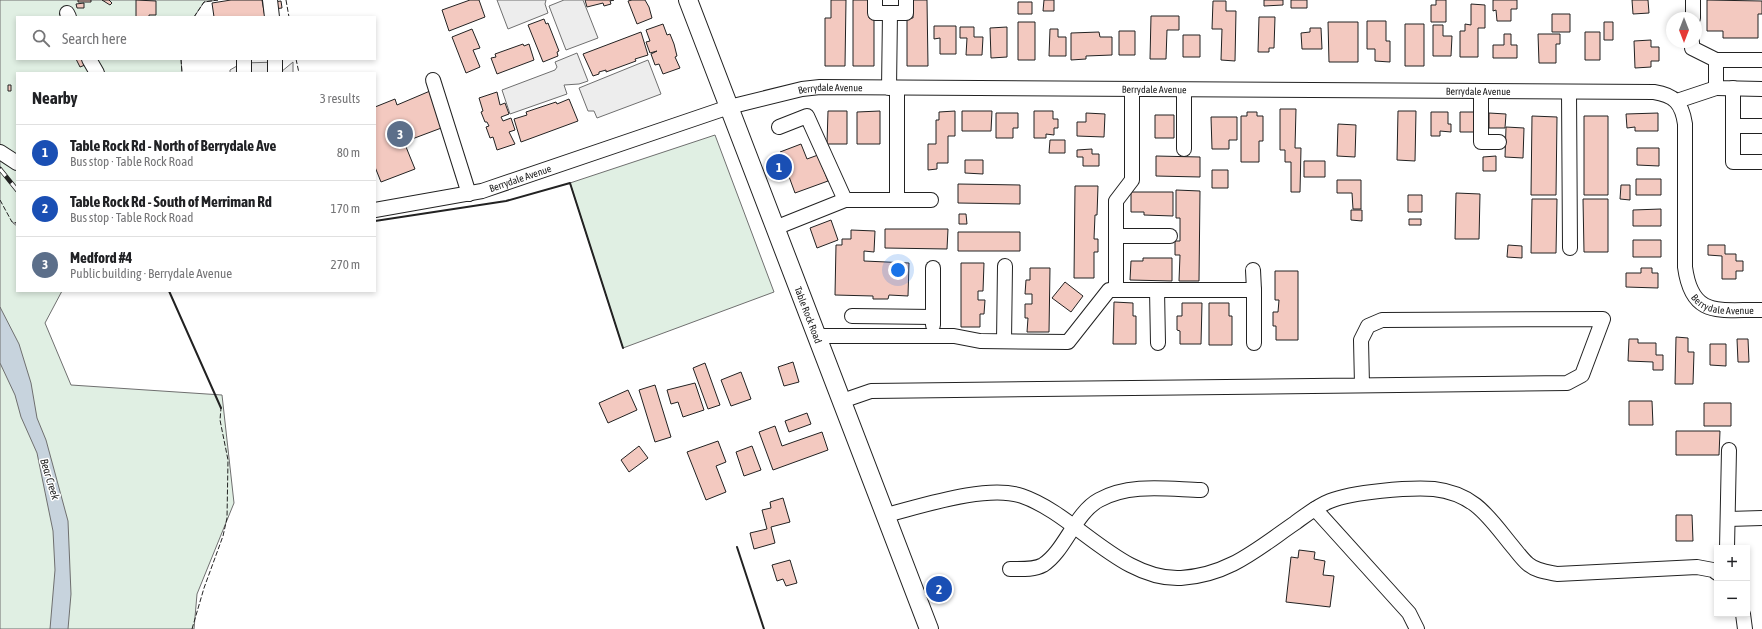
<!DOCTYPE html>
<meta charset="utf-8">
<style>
body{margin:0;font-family:"Asap Condensed",sans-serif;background:#f6f6f6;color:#202124}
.controls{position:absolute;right:12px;bottom:12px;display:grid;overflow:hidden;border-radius:0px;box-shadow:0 2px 6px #0003}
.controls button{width:36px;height:36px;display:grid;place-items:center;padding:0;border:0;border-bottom:1px solid #e0e0e0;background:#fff;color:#202124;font:20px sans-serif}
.compass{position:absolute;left:1666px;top:12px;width:36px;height:36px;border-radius:50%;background:#fff;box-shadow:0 2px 6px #0003;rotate:180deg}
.you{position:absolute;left:898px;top:270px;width:14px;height:14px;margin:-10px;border:3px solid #fff;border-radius:50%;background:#1a73e8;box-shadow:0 0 0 6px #1a73e833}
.badge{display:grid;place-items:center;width:26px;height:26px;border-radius:50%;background:#c62828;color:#fff;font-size:13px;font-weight:700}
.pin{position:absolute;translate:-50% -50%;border:2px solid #fff;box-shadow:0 1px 4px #0006}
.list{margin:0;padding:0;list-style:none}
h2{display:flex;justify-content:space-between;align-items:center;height:52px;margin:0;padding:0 16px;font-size:17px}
h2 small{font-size:13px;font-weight:400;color:#757577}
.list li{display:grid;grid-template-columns:26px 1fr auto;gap:12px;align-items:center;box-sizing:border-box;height:56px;padding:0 16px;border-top:1px solid #e0e0e0}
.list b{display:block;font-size:15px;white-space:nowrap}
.list p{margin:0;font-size:13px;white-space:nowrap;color:#757577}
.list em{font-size:13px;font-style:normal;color:#757577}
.icon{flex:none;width:22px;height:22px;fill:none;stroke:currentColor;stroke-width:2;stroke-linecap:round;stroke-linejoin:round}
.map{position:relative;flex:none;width:1762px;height:629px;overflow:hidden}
.search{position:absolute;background:#fff;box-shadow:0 2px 6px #0003;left:16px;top:16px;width:360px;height:44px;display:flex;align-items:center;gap:10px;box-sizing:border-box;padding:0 14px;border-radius:0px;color:#757577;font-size:15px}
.panel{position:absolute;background:#fff;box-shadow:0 2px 6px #0003;left:16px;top:72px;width:360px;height:220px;border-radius:0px}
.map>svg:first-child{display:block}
.green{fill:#e0efe3;stroke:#6f6f6f}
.parking{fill:#ededed;stroke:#6f6f6f}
.water{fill:#c7d3dd;stroke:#6f6f6f}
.building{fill:#f3c9c0;stroke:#222}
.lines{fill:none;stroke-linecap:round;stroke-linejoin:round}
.minor-casing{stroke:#222;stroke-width:16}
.major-casing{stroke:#222;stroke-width:20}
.minor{stroke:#fff;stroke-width:14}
.major{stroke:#fff;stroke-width:18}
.rail-casing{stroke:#222;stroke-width:4.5}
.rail{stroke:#fff;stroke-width:3;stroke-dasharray:9;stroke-linecap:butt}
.fence{stroke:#222;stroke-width:1;stroke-dasharray:5 2;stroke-linecap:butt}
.wall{stroke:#222;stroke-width:2}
.labels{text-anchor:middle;stroke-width:3;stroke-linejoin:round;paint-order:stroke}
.street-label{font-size:10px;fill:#222;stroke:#fff}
.water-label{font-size:11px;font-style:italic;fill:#222;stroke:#fff}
</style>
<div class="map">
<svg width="1762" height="629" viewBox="0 0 1762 629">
<rect width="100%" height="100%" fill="#fff"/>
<path class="green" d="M0,0H218L204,2L194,17H17V59H181L182,73H17V223H13L17,226V291H62L45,323L71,385L222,395L234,503L197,594L194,629H0Z
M715,135L774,292L623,348L570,183Z"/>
<path class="parking" d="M497,0H546L545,4L548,13L508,29Z
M564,0H583L598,38L566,50L549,6Z
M577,53L588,81L579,84L564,85L567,94L510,114L502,90L555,70L557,67L555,62Z
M648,60L661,94L597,118L594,111H588L579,88Z
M280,62L281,72L293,62V73H230V70L242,63Z"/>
<path class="water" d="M0,307L19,344L31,383L37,418L46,440L68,521L71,594L68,629H50L55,570L53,531L37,453L21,417L15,395L0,363Z"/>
<path class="building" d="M78,0H91V2H78Z
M102,0H109L112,3L110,5Z
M136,0L156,1V15H149V17H136Z
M231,0H262L265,17H214L212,3Z
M470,0H479L485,17L449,31L442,10Z
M585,0H614L610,1L611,4L604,6L603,3L587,7Z
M632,0H645L649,7L652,18L637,24L628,1Z
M831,0H846L845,66H825V18H831Z
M853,0H869V18H874V66H853Z
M913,0H927L928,66H907V18H913Z
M1044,0H1054V11H1043Z
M1264,0H1283V5L1264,6Z
M1291,0H1307V8H1291Z
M1436,0H1446V22H1431V5H1436Z
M1493,0H1517V9H1511V21H1497L1496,10L1493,11Z
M1632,0H1648L1649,13L1633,14Z
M1707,0L1762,1V14H1758V38H1723V31H1707Z
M281,1L282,8L274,9V2Z
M1213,1H1226V11H1236L1235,61L1221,60L1222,29H1212Z
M1018,2H1032V14H1018Z
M84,3V8H77L76,4Z
M1471,4L1485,5V28H1478V57H1460V31H1465V24L1471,25Z
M1552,14H1570V32H1552Z
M1151,16H1179V30H1167L1166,59H1150Z
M1259,17H1275L1274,48H1269V52H1258Z
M544,19L546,24L548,23L559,51L557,52L558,56L543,62L528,25Z
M1367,21H1386V41H1390V62L1375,61V49H1367Z
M1018,22H1035V60H1018Z
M1328,22H1358V62H1329Z
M1604,22H1613V40H1604Z
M663,24L667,35L670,34L674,44L677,56L675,57L680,68L663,74L659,64L655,65L651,54L657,51L650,53L646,42L650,41L646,30Z
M1405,24H1424V66H1405Z
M1433,25H1443V36H1452L1451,56H1433Z
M934,26H956V54H940V38L934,39Z
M960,27H974V37H983L982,55H966L967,38H960Z
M1007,27V57L991,58L990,28Z
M1310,28H1321L1322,49H1302L1301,33L1310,32Z
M472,29L480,48L473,50L480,67L466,73L452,37Z
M1050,29H1058V37H1066V56H1049Z
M1119,31H1135V55H1119Z
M641,32L648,55L635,59L636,61L606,72V70L599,72V74L593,76L583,54Z
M1099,32L1100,37H1112V55L1086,56V59L1071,60V33Z
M1585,32H1600V60H1585Z
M1504,34H1511V45H1517V58H1493V45H1504Z
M1538,34H1560V44H1556V63H1539Z
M1183,35H1200V57H1183Z
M1651,40V47H1659V61H1651V67L1635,68L1634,41Z
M523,44L524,46L529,44L534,60L497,74L491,58L496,57L495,54Z
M76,59H88L90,63L80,67Z
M8,85H11V91H8Z
M430,91L444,127L404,142L415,169L381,182L375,167V107L395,99L397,105Z
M497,92L500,105L505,103L509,114L501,117L503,121L511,118L515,130L509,132L515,144L497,150L493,137L490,138L486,127L489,126L487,122H485L481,112L483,111L479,98Z
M569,99L578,121L521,142L514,119L527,115L526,112L556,102L557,104Z
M1280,109H1296L1295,148H1301L1300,192H1291V162H1285V150H1280Z
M828,111H847V144H827Z
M880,111V144H857V112Z
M955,111V136H948V163H937V169L928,170V144H936V120H939V112Z
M962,111H992L991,131H962Z
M1034,111H1053V119H1058V128H1054V135L1046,134V138H1034Z
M1398,111H1416L1415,161L1397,160Z
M1247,112H1257V116H1263V141H1259V162H1241V116H1247Z
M1431,112H1448V124H1451V132L1440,131V136H1431Z
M1460,112H1476V132H1460Z
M996,113H1018V128H1013V138H996Z
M1086,113L1105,114L1104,137L1077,136V122H1086Z
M1489,113L1506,114L1505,128H1489Z
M1658,113V131H1635V127L1627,128L1626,114Z
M1155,115H1174V138H1155Z
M1532,116L1557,117L1556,195H1531Z
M1584,116H1608V195H1584Z
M1211,117H1237V140H1229V149H1212Z
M1338,124L1356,125L1355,157L1337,156Z
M1506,127L1524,128L1523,158L1505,157Z
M1050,140H1065V153H1049Z
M801,144L807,159L818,155L828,181L795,193L780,152Z
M1637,148H1659V166L1637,165Z
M1092,149V154H1099V166H1083V157H1077V150Z
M1156,156L1200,157V177L1156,176Z
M1496,156V171H1483V157Z
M965,160H983V174L965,173Z
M1304,161H1325V177H1304Z
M1212,170H1228V188H1212Z
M1636,179H1661V195H1636Z
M1337,180H1361V209H1353L1352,193H1337Z
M958,184L1020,185V204L958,203Z
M1621,185H1630V200L1620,199Z
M1075,186H1098L1097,215H1095L1094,239H1098V252H1094V278H1074Z
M1176,190L1200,191L1199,281H1179L1180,255H1175V241H1180V218H1176Z
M1131,192H1173V216L1144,215V212H1131Z
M1456,193L1480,194L1479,239H1455Z
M1408,195H1422V212H1408Z
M1532,199H1557L1556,253H1531Z
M1583,199H1608V252H1584Z
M1661,209V226H1633V210Z
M1351,210H1362V221L1351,220Z
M959,214H966L967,224H959Z
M1409,219H1421V225H1409Z
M831,220L838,240L817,248L810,228Z
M885,229H948L947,249L885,248Z
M851,230L875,231L874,252L864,251V261L909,263L908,296L889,295L888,299H873V296L835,295L836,245H842V239H851Z
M958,232H1020V251H958Z
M1633,240H1661V257H1633Z
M1508,245L1522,246V258L1507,257Z
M1708,245H1725V254H1736V261H1743V271H1736V279H1722V256L1708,255Z
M1143,258H1172V281L1130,280L1131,261H1143Z
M961,263H984L983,291H978V300H985L984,314H980V327H961Z
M1030,268H1050L1049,332H1027L1028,318H1025V304H1032V294H1025L1026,280H1030Z
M1641,268H1652V273H1658V288L1626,287V273H1641Z
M1275,271H1298V340H1276V326H1273V312H1278L1279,300H1275Z
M1065,282L1083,296L1071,312L1052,298Z
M1114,302L1133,303V316H1136V344H1113Z
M1182,303H1202L1201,344H1180V331L1177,330V316H1182Z
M1209,303H1229V316H1232V345H1209Z
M1676,337L1688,338V352H1694L1693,384H1675Z
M1629,339H1638V343H1656V355H1663V370H1653V362L1628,361Z
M1737,339H1748L1749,362H1738Z
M1710,344H1726V366L1710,365Z
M793,362L799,382L784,386L778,367Z
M705,363L720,405L708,409L693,368Z
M741,372L751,399L731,406L721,380Z
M695,383L704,410L683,417L678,402L671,404L667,390Z
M655,385L671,437L655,442L639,390Z
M628,390L637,410L608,423L599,403Z
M1629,401H1652L1653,425H1629Z
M1704,403H1731V426H1704Z
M807,413L811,424L789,432L785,421Z
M775,426L782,446L822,432L828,450L773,470L759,432Z
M1676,431H1720L1719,455H1676Z
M718,441L726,462L716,466L726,492L706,500L687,452Z
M639,446L648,458L629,472L621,460Z
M752,446L761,470L744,476L736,452Z
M783,498L790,522L771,527L775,543L754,549L750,533L767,529L762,510L771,508L770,502Z
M1676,515H1692L1693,541H1676Z
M1299,550L1315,552L1314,559L1325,561L1323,575L1334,576L1330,607L1286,602L1291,557L1298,558Z
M790,560L797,583L786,586L783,579L777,581L772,565Z"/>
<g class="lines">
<g class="minor-casing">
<g id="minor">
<path d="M270,0L272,17"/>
<path d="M875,0V13H906V0"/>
<path d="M67,13L69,17"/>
<path d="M1693,18V0"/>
<path d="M1692,42V48L1716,60H1762"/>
<path d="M89,59L97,73"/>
<path d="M275,59V73"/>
<path d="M1716,60V88L1762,89"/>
<path d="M244,73V59"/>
<path d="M433,80L469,194"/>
<path d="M889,88L890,13"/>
<path d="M897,88V200"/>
<path d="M1733,88V162H1762"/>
<path d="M1184,90V149"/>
<path d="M1481,91V142H1499"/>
<path d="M1569,92L1570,248"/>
<path d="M1677,101L1716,88"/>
<path d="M1733,126H1762"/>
<path d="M779,127L807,116L845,200"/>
<path d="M0,152L17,163"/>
<path id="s1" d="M375,210L482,191L729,107L802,89L820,87L1654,92C1674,95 1682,103 1685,124V267C1692,319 1720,309 1762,310"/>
<path d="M775,228L845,200H931"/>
<path d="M1116,236H1170"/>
<path d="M1253,270L1254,290"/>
<path d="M1116,290V201L1132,180V89"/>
<path d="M1157,290L1158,343"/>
<path d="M852,316L933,317"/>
<path d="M933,325V268"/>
<path d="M817,336H954L980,341L1068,342L1109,290H1254V343"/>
<path d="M1004,341L1005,266"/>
<path d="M842,401L871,391L1567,383L1582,375L1603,319L1382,320L1368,326L1361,340L1362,385"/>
<path d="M1315,509L1409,613L1417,629"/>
<path d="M886,515C922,506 987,484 1022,496C1075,514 1121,581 1181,578C1229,575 1257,549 1295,523C1306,515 1317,506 1330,501C1352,492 1410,487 1434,489C1476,494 1489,518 1513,547C1518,553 1523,560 1528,564C1536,571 1547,572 1557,574L1697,567L1713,570L1717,573"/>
<path d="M1728,519L1762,518"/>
<path d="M1727,548L1729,450"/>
<path d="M1010,569C1020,569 1034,570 1043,565C1065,551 1075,513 1099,500C1129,483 1167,489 1201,490"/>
<path d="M1743,614L1745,629"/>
</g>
</g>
<g class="major-casing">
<g id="major">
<path id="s2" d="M688,0L929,629"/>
</g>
</g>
<use href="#minor" class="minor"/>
<use href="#major" class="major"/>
<g class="rail-casing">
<path id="rail" d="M0,169L17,190"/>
</g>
<use href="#rail" class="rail"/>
<path class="fence" d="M286,0L289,17
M194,17L204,2L218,0
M181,59L182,73
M296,59L299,73
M0,200L12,222L17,223
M192,629L204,588L223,536L227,518L228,460L220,420L221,408"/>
<path class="wall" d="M375,221L506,201L570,183L623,348
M169,291L221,408
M737,547L764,629"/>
</g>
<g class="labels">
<g class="street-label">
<text dy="4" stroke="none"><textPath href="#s1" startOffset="797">Berrydale Avenue</textPath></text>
<text dy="4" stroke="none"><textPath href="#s1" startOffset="473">Berrydale Avenue</textPath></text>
<text dy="4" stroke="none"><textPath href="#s1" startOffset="1121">Berrydale Avenue</textPath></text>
<text dy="4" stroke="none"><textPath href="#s1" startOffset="149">Berrydale Avenue</textPath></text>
<text dy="4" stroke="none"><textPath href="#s1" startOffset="1551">Berrydale Avenue</textPath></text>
<text dy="4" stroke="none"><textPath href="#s2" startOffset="337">Table Rock Road</textPath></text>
</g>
<g class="water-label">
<text transform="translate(50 479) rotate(73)" y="4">Bear Creek</text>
</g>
</g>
</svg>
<div class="controls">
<button>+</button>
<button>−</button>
</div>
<svg class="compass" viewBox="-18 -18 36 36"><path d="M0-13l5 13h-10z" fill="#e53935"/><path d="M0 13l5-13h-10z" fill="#757577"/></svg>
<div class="you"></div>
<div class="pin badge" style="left:779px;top:167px;background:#1a4fb4">1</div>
<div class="pin badge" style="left:939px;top:589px;background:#1a4fb4">2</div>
<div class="pin badge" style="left:400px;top:134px;background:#5c6f8a">3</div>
<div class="search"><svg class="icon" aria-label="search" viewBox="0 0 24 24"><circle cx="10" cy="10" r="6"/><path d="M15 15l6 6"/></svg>Search here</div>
<section class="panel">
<h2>Nearby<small>3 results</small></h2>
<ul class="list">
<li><span class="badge" style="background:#1a4fb4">1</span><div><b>Table Rock Rd - North of Berrydale Ave</b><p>Bus stop · Table Rock Road</p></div><em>80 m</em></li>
<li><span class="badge" style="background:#1a4fb4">2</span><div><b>Table Rock Rd - South of Merriman Rd</b><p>Bus stop · Table Rock Road</p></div><em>170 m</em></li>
<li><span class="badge" style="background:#5c6f8a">3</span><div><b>Medford #4</b><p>Public building · Berrydale Avenue</p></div><em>270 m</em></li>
</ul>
</section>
</div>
